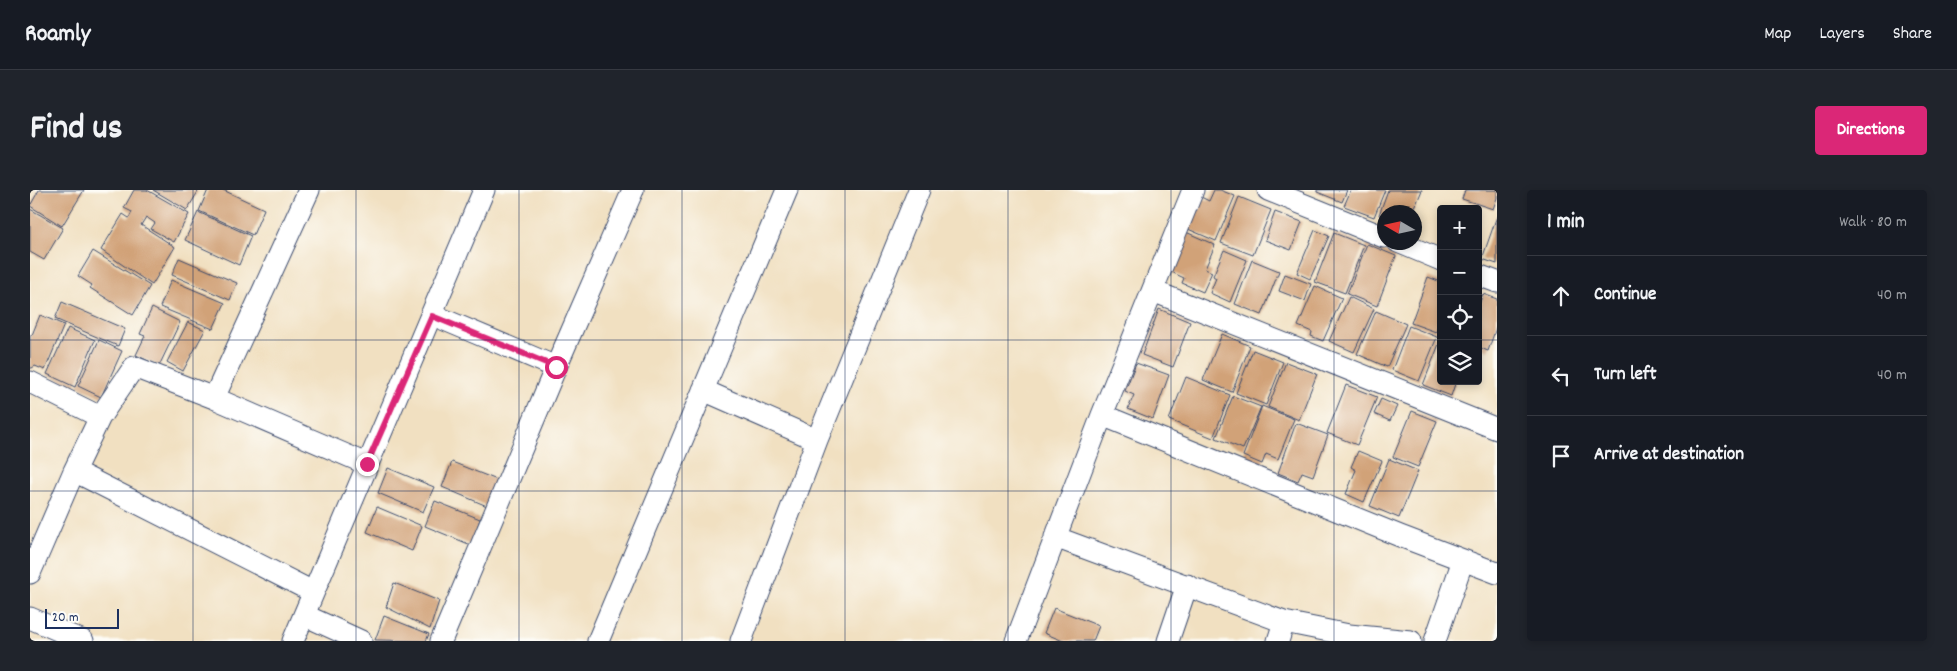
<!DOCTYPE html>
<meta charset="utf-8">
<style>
body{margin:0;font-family:Dekko,sans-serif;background:#20242c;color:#f1f3f6}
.controls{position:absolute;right:15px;top:15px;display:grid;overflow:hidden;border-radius:5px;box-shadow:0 2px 8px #0003}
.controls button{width:45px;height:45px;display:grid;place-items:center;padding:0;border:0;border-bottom:1px solid #363941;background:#171b24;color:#f1f3f6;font:25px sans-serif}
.compass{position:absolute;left:1347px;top:15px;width:45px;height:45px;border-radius:50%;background:#171b24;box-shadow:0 2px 8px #0003;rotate:279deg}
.scale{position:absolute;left:15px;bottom:12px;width:74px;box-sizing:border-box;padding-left:5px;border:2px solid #1b2f5e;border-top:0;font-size:14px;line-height:18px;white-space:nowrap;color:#1b2f5e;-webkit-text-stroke:4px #fdfcf7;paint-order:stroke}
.stop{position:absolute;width:15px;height:15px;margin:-11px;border:4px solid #db2777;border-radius:50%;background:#fff}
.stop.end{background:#db2777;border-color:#fff;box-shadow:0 1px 5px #0008}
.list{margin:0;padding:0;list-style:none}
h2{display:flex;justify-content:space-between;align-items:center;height:65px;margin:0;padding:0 20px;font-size:21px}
h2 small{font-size:16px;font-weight:400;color:#9ea1a6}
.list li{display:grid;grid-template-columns:32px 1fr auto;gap:15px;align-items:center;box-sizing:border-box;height:80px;padding:0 20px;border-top:1px solid #363941}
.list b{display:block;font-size:19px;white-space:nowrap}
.list em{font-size:16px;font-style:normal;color:#9ea1a6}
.icon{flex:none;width:28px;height:28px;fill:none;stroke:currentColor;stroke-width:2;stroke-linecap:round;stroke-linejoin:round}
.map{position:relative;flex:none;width:1467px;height:451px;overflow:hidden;border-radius:5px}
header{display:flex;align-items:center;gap:30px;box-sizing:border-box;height:70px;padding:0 25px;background:#171b24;border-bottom:1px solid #363941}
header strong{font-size:24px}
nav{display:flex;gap:28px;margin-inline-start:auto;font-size:18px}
.intro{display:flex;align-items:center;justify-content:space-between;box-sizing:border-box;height:120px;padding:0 30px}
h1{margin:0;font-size:35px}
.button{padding:12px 22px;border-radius:5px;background:#db2777;color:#fff;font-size:18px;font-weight:700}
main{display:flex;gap:30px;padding:0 30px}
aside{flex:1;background:#171b24;border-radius:5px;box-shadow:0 2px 8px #0003}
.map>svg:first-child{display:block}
.building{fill:#d1a278}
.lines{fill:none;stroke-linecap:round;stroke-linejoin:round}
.minor-casing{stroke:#3b4a6d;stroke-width:23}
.minor{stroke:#fff;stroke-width:21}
.route{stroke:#db2777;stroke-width:6}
.grid{fill:none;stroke:#1b2f5e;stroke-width:1;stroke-opacity:0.55}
</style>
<header>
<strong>Roamly</strong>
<nav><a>Map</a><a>Layers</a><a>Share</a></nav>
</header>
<div class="intro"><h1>Find us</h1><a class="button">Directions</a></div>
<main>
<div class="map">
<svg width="1467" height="451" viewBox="0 0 1467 451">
<rect width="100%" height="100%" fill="#fdfcf7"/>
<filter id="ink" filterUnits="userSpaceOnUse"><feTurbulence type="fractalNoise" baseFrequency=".02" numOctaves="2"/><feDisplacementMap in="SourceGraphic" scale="10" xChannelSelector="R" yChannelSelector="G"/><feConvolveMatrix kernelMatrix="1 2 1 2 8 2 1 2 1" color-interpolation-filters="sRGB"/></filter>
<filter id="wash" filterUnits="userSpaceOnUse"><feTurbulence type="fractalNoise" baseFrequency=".0096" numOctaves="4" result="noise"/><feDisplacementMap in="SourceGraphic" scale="20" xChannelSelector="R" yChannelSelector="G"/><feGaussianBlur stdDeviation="1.12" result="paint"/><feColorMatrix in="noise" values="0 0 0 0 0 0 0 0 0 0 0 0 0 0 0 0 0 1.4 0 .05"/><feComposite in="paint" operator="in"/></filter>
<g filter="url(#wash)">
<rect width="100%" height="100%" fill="#f1e0c1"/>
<g id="blocks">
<path class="building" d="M9,0H54L32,36L0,16Z
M104,0H117L159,24L144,52L121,39L125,33L116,27L111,35L145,57L122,95L71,60L93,24L99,28L102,22L94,18Z
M123,0H169L157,20Z
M178,0H193L234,19L223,45L169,21Z
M1184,0H1190L1205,6L1186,51L1158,39L1171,7L1179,11Z
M1287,0H1317L1312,12L1287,2Z
M1321,0H1355L1344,27L1314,16Z
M1358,0H1392L1383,22H1354V28L1349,25Z
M1435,0H1467V8L1463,19L1432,9Z
M1209,7L1241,20L1223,65L1191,53Z
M0,19L33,38L14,70L0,62Z
M168,22L221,46L209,75L155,50Z
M1245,22L1272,32L1261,60L1235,50Z
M1467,26V74L1452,69Z
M1285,40L1299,46L1280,89L1267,83Z
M1156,42L1185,55L1175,79L1182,82L1173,102L1152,93L1154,88L1139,81Z
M1304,43L1334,55L1315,103L1285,92Z
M1337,54L1366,66L1347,116L1317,104Z
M1194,60L1217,70L1200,112L1180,103L1186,88L1183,86Z
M63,61L120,96L103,125L60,98L62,95L48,86Z
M149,68L207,93L200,110L142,85Z
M1222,70L1249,81L1232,125L1205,114Z
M1255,84L1281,94L1275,111L1249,101Z
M1398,87L1411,92V128L1406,142L1381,133Z
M141,90L195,113L183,139L130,117Z
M1285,96L1312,108L1293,151L1281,146L1282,142L1268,136Z
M1453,104L1467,109V135L1458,161L1448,157V117Z
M1319,107L1344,119L1324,162L1299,151Z
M32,112L95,139L88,156L25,129Z
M122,118L150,132L129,176L106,165L115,146L110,144Z
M1129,119L1160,132L1143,177L1112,165Z
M1346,121L1376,134L1357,177L1327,164Z
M10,125L34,135L15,180L5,176L2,178H0V145H2Z
M158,132L175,140L153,181L137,172Z
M1379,136L1407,147L1389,191L1362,180Z
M38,138L65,150L45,197L17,184Z
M1192,144L1220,156L1202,202L1173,190Z
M1411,149V191H1426L1421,206L1393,195Z
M69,150L92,161L71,207L48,196Z
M1223,160L1253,172L1236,215L1206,203Z
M1256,172L1287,184L1269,230L1238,217Z
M1106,173L1139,185L1123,229L1098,219L1104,205L1095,201Z
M1156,187L1200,205L1183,248L1139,230Z
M1316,195L1347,207L1327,255L1297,243Z
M1203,206L1231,217L1213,259L1186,248Z
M1351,209L1367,216L1360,231L1344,224Z
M1232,216L1264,229L1248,269L1236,264L1232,274L1213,266Z
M1382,221L1407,231L1388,277L1363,267Z
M1266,233L1298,245L1283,286L1272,282L1268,291L1248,283Z
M1328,261L1352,271L1334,312L1316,304L1326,280L1321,277Z
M1359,269L1388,281L1369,328L1340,316Z
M422,272L467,290L457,316L412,297Z
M358,278L404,297L393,322L348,303Z
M405,311L450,329L441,355L395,336Z
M347,317L392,336L382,361L337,342Z
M364,393L409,411L400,439L356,417Z
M1024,418L1069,436L1063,451H1033L1014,443Z
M354,426L399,444L396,451L345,450Z"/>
</g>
</g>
<g filter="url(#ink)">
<use href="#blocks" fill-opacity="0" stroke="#3b4a6d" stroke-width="1"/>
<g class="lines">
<g class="minor-casing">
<path id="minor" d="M1238,0L1354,47
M1368,52L1411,70
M1448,85L1467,92
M1123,101L1467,239
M403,125L526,177
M0,192L70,227L104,177L184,208L337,274
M673,200L787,250
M184,208L279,0
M1072,225L1370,346L1467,383
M44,281L283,402
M1025,347L1254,432L1248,451
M0,383L44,281L70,227
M274,425L331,451
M0,428L53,451
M1254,432L1319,445L1381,451
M263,451L454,0
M411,451L526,177L603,0
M568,451L757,0
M711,451L787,250L889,0
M986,451L1072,225L1163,0
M1138,451L1157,395
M1405,451L1433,370"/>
</g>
<use href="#minor" class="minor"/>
</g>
</g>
<g class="lines" filter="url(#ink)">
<path class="route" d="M337,274L402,126L526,177"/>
</g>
<path class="grid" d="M163,0V451M326,0V451M489,0V451M652,0V451M815,0V451M978,0V451M1141,0V451M1304,0V451M0,150H1411M1448,150H1467M0,301H1467"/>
</svg>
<div class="controls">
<button>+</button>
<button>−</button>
<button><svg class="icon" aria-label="locate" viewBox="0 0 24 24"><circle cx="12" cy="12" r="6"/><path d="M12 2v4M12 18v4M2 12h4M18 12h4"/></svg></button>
<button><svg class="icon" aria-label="layers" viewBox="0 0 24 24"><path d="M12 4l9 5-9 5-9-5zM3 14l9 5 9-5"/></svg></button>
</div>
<svg class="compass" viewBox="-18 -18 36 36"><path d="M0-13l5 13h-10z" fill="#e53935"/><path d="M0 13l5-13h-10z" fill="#9ea1a6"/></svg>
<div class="scale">20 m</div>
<div class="stop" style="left:526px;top:177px"></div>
<div class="stop end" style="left:337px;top:274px"></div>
</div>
<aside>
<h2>1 min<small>Walk · 80 m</small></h2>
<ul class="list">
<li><svg class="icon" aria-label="ahead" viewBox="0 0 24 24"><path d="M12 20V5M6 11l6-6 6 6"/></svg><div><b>Continue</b></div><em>40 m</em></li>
<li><svg class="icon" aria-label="left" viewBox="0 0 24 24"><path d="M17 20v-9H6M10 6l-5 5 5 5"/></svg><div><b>Turn left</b></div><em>40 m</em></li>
<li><svg class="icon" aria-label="arrive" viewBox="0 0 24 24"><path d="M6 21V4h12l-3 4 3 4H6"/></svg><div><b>Arrive at destination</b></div></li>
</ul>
</aside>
</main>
